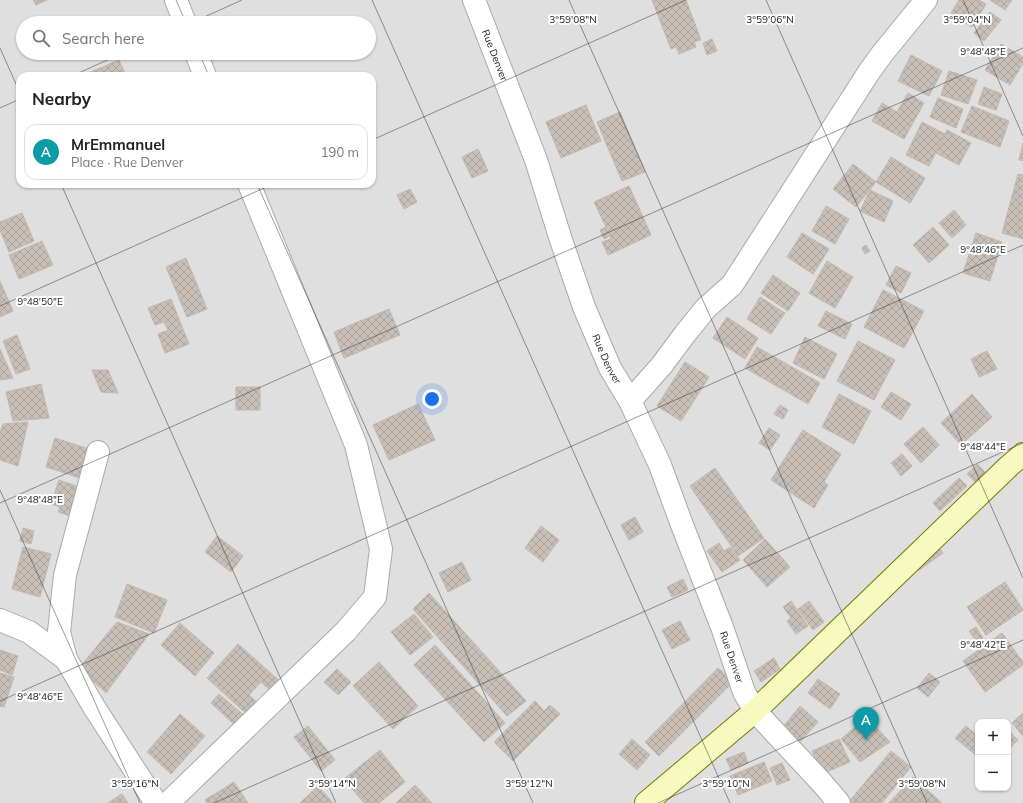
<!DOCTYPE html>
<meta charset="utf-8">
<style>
body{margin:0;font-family:Mulish,sans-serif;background:#f2f2f2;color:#222}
.controls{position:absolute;right:12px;bottom:12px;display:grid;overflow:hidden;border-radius:8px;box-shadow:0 1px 3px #0004}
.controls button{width:36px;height:36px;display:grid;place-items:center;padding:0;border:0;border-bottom:1px solid #e0e0e0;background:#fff;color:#222;font:20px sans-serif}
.you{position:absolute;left:432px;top:399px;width:14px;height:14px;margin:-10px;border:3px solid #fff;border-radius:50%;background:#1a73e8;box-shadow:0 0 0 6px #1a73e833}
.badge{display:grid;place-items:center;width:26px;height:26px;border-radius:50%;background:#0b8043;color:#fff;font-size:13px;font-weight:700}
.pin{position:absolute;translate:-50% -33px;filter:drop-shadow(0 1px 2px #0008)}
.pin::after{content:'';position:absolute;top:21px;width:14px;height:12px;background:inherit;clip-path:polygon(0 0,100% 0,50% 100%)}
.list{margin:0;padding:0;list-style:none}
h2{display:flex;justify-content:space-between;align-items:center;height:52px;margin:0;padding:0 16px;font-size:17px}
h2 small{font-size:13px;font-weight:400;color:#767676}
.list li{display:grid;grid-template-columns:26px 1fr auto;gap:12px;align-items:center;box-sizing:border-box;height:56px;margin:0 8px 8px;padding:0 8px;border:1px solid #e0e0e0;border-radius:12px}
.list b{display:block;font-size:15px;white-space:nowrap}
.list p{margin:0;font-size:13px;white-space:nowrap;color:#767676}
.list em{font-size:13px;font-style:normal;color:#767676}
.icon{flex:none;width:22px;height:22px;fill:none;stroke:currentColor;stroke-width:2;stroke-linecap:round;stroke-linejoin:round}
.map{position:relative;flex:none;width:1023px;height:803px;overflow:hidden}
.search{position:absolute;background:#fff;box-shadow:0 1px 3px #0004;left:16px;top:16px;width:360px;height:44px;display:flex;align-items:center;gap:10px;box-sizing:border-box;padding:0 14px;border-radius:22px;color:#767676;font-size:15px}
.panel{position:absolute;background:#fff;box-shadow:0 1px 3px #0004;left:16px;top:72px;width:360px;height:116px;border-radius:12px}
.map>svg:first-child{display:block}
.residential{fill:#e0dfdf;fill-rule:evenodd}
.building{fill:url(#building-cross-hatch);stroke:#c4b6ab}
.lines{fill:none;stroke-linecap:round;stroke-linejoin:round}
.minor-casing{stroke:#a9a9a9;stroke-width:24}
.secondary-casing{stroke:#707d05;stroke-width:24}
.minor{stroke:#fff;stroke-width:22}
.secondary{stroke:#f7fabf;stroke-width:22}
.ticks{fill:none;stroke:#222;stroke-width:1;stroke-opacity:0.45}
.labels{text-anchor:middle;stroke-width:4;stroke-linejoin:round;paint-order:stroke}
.street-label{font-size:10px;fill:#222;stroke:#fff}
.ticks-label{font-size:10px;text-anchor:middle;fill:#222;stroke:#fff;stroke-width:4;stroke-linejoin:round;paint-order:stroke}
</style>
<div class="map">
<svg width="1023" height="803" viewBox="0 0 1023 803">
<defs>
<pattern id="building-cross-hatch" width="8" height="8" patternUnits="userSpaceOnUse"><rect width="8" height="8" fill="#c7bfb8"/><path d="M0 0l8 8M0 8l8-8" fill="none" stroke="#aba49e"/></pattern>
</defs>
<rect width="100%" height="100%" fill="#f2efe9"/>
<path class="residential" d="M0,0H1023V803H0ZM23,23H369V53H23ZM20,76H372V184H20ZM978,722H1008V788H978Z"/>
<path class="building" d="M33,0H47L36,5Z
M652,0H678L679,1L686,0L701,40L694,42L696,47L679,54L676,47L671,49Z
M959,0H979L986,4L972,27L951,13Z
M990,0H1012L1005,10Z
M990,12L1001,20L984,41L974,33Z
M712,39L717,51L707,55L703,43Z
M1001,44L1023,57V63L1010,85L985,70Z
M911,55L942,71L929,96L898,81Z
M119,60L126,76H81Z
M949,71L977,80L968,104L941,95Z
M984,87L1002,94L996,110L978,104Z
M908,93L924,103L904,139L872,121L882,103L897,112Z
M938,98L963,109L956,128L930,117Z
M586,105L601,141L561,158L546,122Z
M972,106L1009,121L1000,147L961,132Z
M620,112L645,172L622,181L597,122Z
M922,122L945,134L929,166L906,155Z
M947,130L971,143L959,165L936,153Z
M1023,143V161L1019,160Z
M478,149L488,171L472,178L462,157Z
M891,157L925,178L910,203L876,182Z
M853,164L876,182L856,207L833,189Z
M1018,174L1023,175V239L1002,233Z
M629,186L651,235L608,255L602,242L611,239L610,236L604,239L600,230L606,227L594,202Z
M410,189L417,202L404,209L397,195Z
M870,190L893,201L884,222L860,211Z
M826,206L849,219L835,244L812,231Z
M954,210L966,225L952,238L939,223Z
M22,213L34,241L9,252L0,230V222Z
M933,227L949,245L929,263L913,245Z
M802,233L829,249L813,274L787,257Z
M976,233L1002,242L990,281L963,273Z
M42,241L53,265L19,279L9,255Z
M866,245L870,251L865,254L862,248Z
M186,258L207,309L187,317L166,267Z
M827,261L853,277L835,308L809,293Z
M896,266L911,273L901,293L886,285Z
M773,275L800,293L788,311L761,293Z
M0,281L13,311L0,317Z
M883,290L924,311L904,348L864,327Z
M760,297L785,313L771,334L747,319Z
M171,299L189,344L165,353L158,334L168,330L164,322L155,325L148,308Z
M389,309L400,335L344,358L334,332Z
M826,311L852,324L845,339L818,326Z
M727,317L758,338L745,359L713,338Z
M17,335L30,369L16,374L3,341Z
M805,337L837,354L824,379L793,363Z
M858,341L895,360L874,400L837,381Z
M757,347L820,383L808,404L745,368Z
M0,349L13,378L0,380Z
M987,351L997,369L979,377L971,359Z
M685,362L709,377L681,421L657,406Z
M92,370H108L118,393L101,392Z
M41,384L49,418L13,421L6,392Z
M236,387H260V410H236Z
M891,392L911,404L901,420L881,407Z
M839,394L871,411L854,444L822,427Z
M972,394L992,417L961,445L941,423Z
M418,404L435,440L389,460L373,425Z
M780,405L788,410L783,419L774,414Z
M28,422L18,466L0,460V432L3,424Z
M923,427L939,445L921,463L904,444Z
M769,428L780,435L770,450L759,443Z
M803,430L841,454L824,482L828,485L814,508L771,480Z
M55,438L92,450L83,479L46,467Z
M902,454L912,466L901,476L891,463Z
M977,464L985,472L975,482L967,474Z
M715,468L764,538L738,556L690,486Z
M959,478L967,486L940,511L933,503Z
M59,480L79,487L70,516L58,512L60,507L51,504Z
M635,517L643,532L629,540L621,525Z
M541,526L559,540L543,562L525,548Z
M23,528L34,531L31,544L20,541Z
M217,536L243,556L231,572L205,552Z
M765,539L790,567L767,587L743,560Z
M719,543L724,551L730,547L740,560L722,572L707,551Z
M937,545L943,553L918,571L912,562Z
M23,547L51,554L40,597L12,589Z
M462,562L471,580L448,592L439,573Z
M683,579L688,590L672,597L667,587Z
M1005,582L1023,610L986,635L967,607Z
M127,584L167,600L154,633L115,617Z
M429,593L526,701L507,716L413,609Z
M791,601L808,626L796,634L787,621L791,618L783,607Z
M809,601L824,622L813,630L798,609Z
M414,614L433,637L410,655L391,632Z
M680,621L690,640L672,649L662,630Z
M117,622L149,634L106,693L79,668Z
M180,623L214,653L195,676L161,645Z
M976,627L983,638L977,642L969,631Z
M1002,633L1023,662V665L985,692L963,661Z
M238,644L282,683L273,693L261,682L249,695L261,706L251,718L207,678Z
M435,645L505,723L484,742L414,665Z
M0,650L18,656L12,675L0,670Z
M774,658L780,669L761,682L754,671Z
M379,662L418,706L393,729L353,686Z
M718,668L733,682L659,756L645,742Z
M337,669L351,682L338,695L324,682Z
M0,673L14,677L4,707L0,706Z
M929,673L940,682L928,697L917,688Z
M818,679L840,694L830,709L808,693Z
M219,694L247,718L238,728L211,703Z
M535,701L544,711L550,705L560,714L513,761L494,742Z
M800,706L818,722L799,743L782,728Z
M1023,713V736L1012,723Z
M180,714L205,736L171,774L147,752Z
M867,717L890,742L860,762L841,739Z
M308,726L335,760L321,771L294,737Z
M966,726L978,736V754L977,756L955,738Z
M1008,730L1018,740L1008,750Z
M632,739L650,755L637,770L619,754Z
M839,739L850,762L822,774L812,751Z
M380,750L405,782L379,803H364L344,779Z
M891,751L911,767L882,803H848Z
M744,752L748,763L731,770L726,759Z
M764,762L772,781L738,795L730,776Z
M782,763L790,780L777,785L770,768Z
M913,777L942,803H889Z
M234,782L248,803H207L205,800Z
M415,785L432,803H396Z
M318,786L333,803H300Z
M122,794L128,803H108Z"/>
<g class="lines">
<g class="minor-casing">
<g id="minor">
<path d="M176,0L185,23"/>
<path id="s1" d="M474,0L536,160L561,240L584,307L610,368L630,401L660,465L682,525L722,627L744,692L755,711L822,783L839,803"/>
<path d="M196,53L205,76"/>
<path d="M630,401L662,365L685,334L706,308L732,285L869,72L882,54L926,0"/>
<path d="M98,452L65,575L59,632L66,659L94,707L156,803"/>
<path d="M0,620L29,632L66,659"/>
<path d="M168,803L346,631L375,597L381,549L356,445L249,184"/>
</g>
</g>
<g class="secondary-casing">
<path id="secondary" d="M646,803L755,711L1009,466L1023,454"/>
</g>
<use href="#minor" class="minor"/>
<use href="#secondary" class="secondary"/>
</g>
<path class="ticks" d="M176,0L186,23M372,0L730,803M569,0L927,803M766,0L1023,578M963,0L1023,136M191,23L242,0M0,48L20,93M199,53L209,76M72,76L123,53M0,108L20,99M372,140L686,0M61,184L336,803M257,184L533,803M0,306L273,184M0,490L140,803M0,503L1023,48M0,701L1023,245M214,803L1023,443M658,803L1023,640"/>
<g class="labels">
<g class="street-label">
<text dy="4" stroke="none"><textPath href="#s1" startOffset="59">Rue Denver</textPath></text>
<text dy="4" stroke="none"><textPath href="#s1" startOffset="383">Rue Denver</textPath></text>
<text dy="4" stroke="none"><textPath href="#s1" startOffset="707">Rue Denver</textPath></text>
</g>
</g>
<g class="ticks-label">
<text x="573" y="23">3°59'08"N</text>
<text x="770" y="23">3°59'06"N</text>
<text x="967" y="23">3°59'04"N</text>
<text x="983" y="55">9°48'48"E</text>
<text x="983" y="253">9°48'46"E</text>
<text x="40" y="305">9°48'50"E</text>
<text x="983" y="450">9°48'44"E</text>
<text x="40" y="503">9°48'48"E</text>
<text x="983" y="648">9°48'42"E</text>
<text x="40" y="700">9°48'46"E</text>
<text x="135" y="787">3°59'16"N</text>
<text x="332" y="787">3°59'14"N</text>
<text x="529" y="787">3°59'12"N</text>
<text x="726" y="787">3°59'10"N</text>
<text x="922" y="787">3°59'08"N</text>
</g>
</svg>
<div class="controls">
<button>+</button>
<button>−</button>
</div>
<div class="you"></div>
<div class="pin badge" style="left:866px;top:740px;background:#0f9aa8">A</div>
<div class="search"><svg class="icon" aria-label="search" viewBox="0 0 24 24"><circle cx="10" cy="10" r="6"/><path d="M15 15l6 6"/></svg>Search here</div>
<section class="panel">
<h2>Nearby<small></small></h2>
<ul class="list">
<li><span class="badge" style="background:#0f9aa8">A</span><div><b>MrEmmanuel</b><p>Place · Rue Denver</p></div><em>190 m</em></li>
</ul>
</section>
</div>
